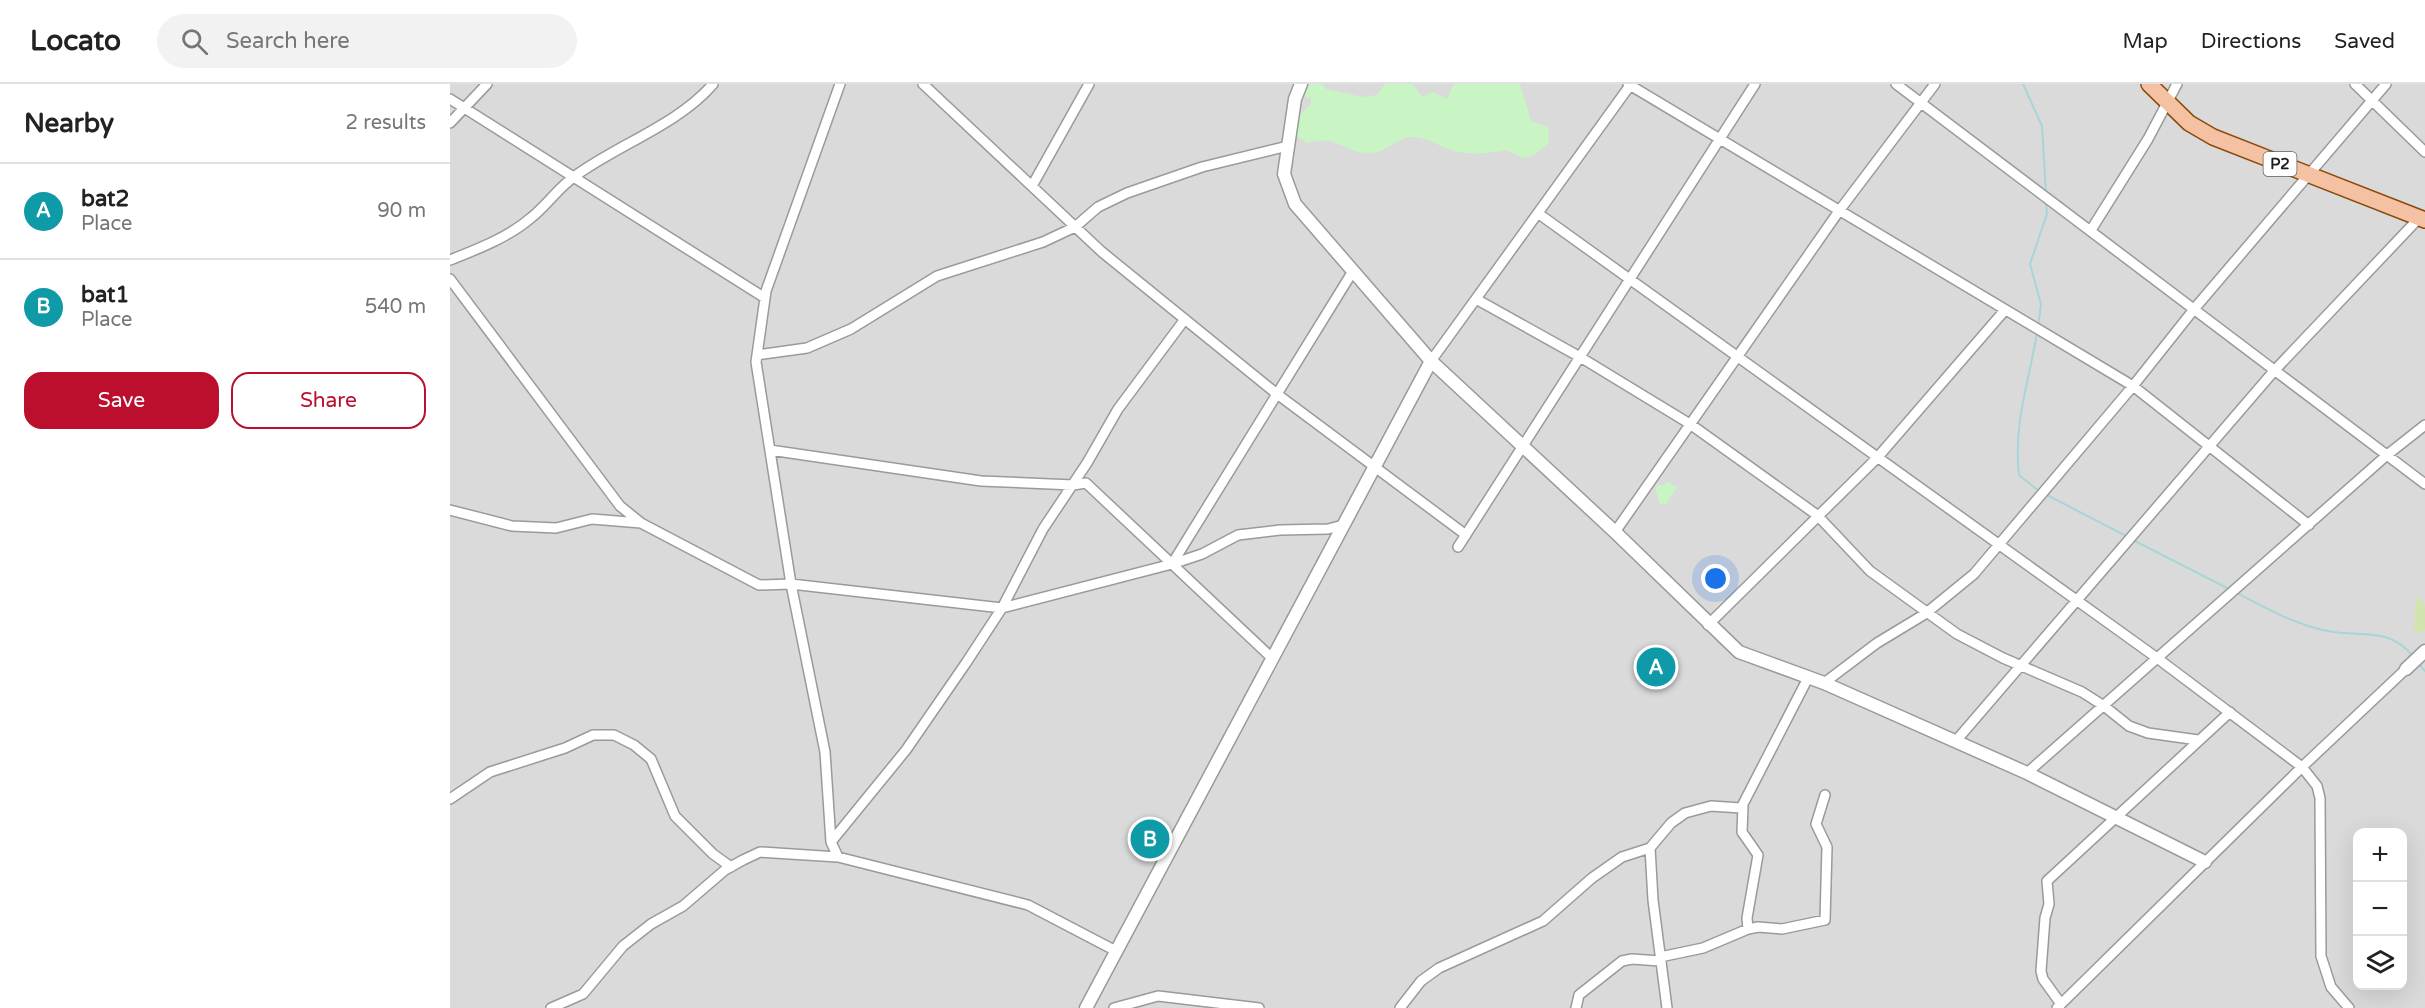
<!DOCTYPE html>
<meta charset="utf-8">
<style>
body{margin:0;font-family:"Varela Round",sans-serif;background:#f2f2f2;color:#222}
.controls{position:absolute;right:18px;bottom:18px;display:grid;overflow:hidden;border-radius:12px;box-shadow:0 6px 24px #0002}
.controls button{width:54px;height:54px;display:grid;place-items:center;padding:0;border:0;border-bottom:2px solid #e0e0e0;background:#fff;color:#222;font:30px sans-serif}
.you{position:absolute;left:1266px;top:495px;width:21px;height:21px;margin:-15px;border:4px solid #fff;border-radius:50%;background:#1a73e8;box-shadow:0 0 0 9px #1a73e833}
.badge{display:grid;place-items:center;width:39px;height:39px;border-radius:50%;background:#bb0f2d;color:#fff;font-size:20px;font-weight:700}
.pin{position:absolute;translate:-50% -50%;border:3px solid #fff;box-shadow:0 2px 6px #0006}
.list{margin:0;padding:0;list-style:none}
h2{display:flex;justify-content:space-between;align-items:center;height:78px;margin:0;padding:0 24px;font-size:26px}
h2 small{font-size:20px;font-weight:400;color:#767676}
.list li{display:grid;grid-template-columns:39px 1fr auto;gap:18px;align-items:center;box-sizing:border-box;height:96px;padding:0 24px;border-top:2px solid #e0e0e0}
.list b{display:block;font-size:22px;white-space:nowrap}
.list p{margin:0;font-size:20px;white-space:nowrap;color:#767676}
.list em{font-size:20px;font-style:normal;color:#767676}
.actions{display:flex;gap:12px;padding:18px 24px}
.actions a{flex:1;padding:14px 0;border:2px solid #bb0f2d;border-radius:18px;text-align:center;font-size:21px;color:#bb0f2d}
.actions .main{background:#bb0f2d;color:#fff}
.icon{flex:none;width:33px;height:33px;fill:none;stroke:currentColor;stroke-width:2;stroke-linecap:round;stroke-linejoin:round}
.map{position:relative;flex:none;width:1975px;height:924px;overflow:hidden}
header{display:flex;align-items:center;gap:36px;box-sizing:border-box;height:84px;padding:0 30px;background:#fff;border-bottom:2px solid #e0e0e0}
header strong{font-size:28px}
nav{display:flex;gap:33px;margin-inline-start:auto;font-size:21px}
.search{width:420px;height:54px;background:#f2f2f2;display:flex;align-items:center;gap:15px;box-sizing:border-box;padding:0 21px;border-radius:33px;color:#767676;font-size:22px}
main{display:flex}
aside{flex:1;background:#fff}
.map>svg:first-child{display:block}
.residential{fill:#dbdada;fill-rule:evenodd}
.grass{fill:#d2e4ad}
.park{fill:#c8f5c3}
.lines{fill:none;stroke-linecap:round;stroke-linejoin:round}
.stream{stroke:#a7d6d8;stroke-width:2}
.minor-casing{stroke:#9a9a9a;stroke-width:12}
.tertiary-casing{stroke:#9a9a9a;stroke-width:15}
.primary-casing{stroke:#8b4a0b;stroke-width:18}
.minor{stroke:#fff;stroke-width:9}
.tertiary{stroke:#fff;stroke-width:12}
.primary{stroke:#f4c2a2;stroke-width:15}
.labels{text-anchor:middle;stroke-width:4.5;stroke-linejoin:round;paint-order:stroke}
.shield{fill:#fff;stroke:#616161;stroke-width:1.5}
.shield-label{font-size:15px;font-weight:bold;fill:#1d1d1d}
</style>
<header>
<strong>Locato</strong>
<div class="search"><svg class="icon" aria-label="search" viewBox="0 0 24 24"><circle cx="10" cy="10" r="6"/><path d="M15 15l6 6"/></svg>Search here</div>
<nav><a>Map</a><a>Directions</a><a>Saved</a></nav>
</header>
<main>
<aside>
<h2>Nearby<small>2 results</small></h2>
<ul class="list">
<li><span class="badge" style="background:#0f9aa8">A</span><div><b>bat2</b><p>Place</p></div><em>90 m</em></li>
<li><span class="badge" style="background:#0f9aa8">B</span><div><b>bat1</b><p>Place</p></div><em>540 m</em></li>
</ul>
<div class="actions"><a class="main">Save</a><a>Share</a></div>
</aside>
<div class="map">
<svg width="1975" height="924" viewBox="0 0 1975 924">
<rect width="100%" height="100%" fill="#ede8e4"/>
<path class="residential" d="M0,0H1975V924H0ZM1908,748H1952V902H1908Z"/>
<path class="grass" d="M1966,511L1975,522V546L1972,549L1964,546Z"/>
<path class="park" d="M856,0H872L876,5L912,13L927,11L935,0H963L972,13L984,8L997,15L1004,0H1070L1081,37L1098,43L1099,58C1083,74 1078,79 1057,66C1040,69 1018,72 1002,66C988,62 977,53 962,53C946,54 936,69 920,69C892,69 888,50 858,59L844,51L849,31L861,20V12L858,14L852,10Z
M1217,398L1227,403L1216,420H1210L1205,404L1208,400L1212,402Z"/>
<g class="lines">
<path class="stream" d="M1573,0L1592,42L1596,110
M1588,243L1591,220L1580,180L1597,130L1596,119
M1587,249C1579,298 1563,340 1569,391L1590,408
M1595,410L1678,453
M1683,456L1779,505
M1787,509C1815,524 1846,541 1878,547C1911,554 1937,541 1964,573
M1969,580L1975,587"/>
<g class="minor-casing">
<path id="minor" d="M390,0L316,207L306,278L341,500L375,668L381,758L388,773L578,821L666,867
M473,0L652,168L827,310L1016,451
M1178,0L1683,302L1859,441
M1446,0L1975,400
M1905,0L1975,68
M0,15L315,214
M0,39L37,0
M582,102L639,0
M1089,130L1707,574L1852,683L1867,702L1870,714L1871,872L1881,903L1899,924
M1641,146L1698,55L1727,0
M0,176C28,165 59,153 82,133C97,121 109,103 125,92C167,61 229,40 263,0
M0,195L170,422L191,439L309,501L341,500L552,524L722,480L752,470L788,451L830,446L878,445L893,441
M1026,215L1130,273L1240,340L1367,431L1420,487L1507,550L1553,574L1632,608L1654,622L1679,642L1698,649L1748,656
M307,271L357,264L401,245L487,192L593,158L625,143L648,123L677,109L752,83L838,62
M981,277L1181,0
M320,366L531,397L623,401L636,399L823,575
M0,426L62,442L106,444L142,435L191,439
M1165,448L1389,127L1485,0
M1008,463L1305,0
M722,480L903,187
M1258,541L1427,374L1555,226
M1374,599L1427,559L1475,530L1524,490L1683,302L1745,224L1936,0
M1505,658L1824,287L1971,132
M1577,689L1937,371L1975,341
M0,715L40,688L115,664L143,651H164L184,661L201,675L225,732L263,770L281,783
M1293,722L1292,748L1308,771L1297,834L1298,845
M381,758L456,666L516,579L552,524L593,445L637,379L668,325L735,235
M1200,764L1203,816L1217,924
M1210,873L1253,864L1298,845L1308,843L1332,845L1375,836L1377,763L1366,740L1375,711
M1611,920L1593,895L1591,887L1595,834L1599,820L1597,797L1780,628
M101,924L133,910L173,862L201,840L233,822L275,786L293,776L310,768L388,773
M664,924L708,912L809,924
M950,924L971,897L989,884L1093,837L1142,794L1172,773L1200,764L1221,739L1235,729L1261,722L1291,724L1358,594
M1126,924L1129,911L1172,877L1182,875L1210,877
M1607,924L1852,683L1956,585"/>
</g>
<g class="tertiary-casing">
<path id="tertiary" d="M981,277L1165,448L1289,568L1374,599L1577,689L1755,778
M1956,585L1975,567
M636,924L981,277L845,120L834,90L845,15L851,0"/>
</g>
<g class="primary-casing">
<path id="primary" d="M1699,0L1739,39L1763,53L1975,136"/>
</g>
<use href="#minor" class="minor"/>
<use href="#tertiary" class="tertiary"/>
<use href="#primary" class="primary"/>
</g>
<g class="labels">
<rect class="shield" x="1813.5" y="68" width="33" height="24" rx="4.5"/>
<g class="shield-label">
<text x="1830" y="85">P2</text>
</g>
</g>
</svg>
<div class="controls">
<button>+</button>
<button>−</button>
<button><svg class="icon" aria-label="layers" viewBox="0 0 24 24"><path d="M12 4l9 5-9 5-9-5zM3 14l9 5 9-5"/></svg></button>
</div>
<div class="you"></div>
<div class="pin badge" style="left:1206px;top:583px;background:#0f9aa8">A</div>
<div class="pin badge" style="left:700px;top:755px;background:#0f9aa8">B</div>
</div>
</main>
